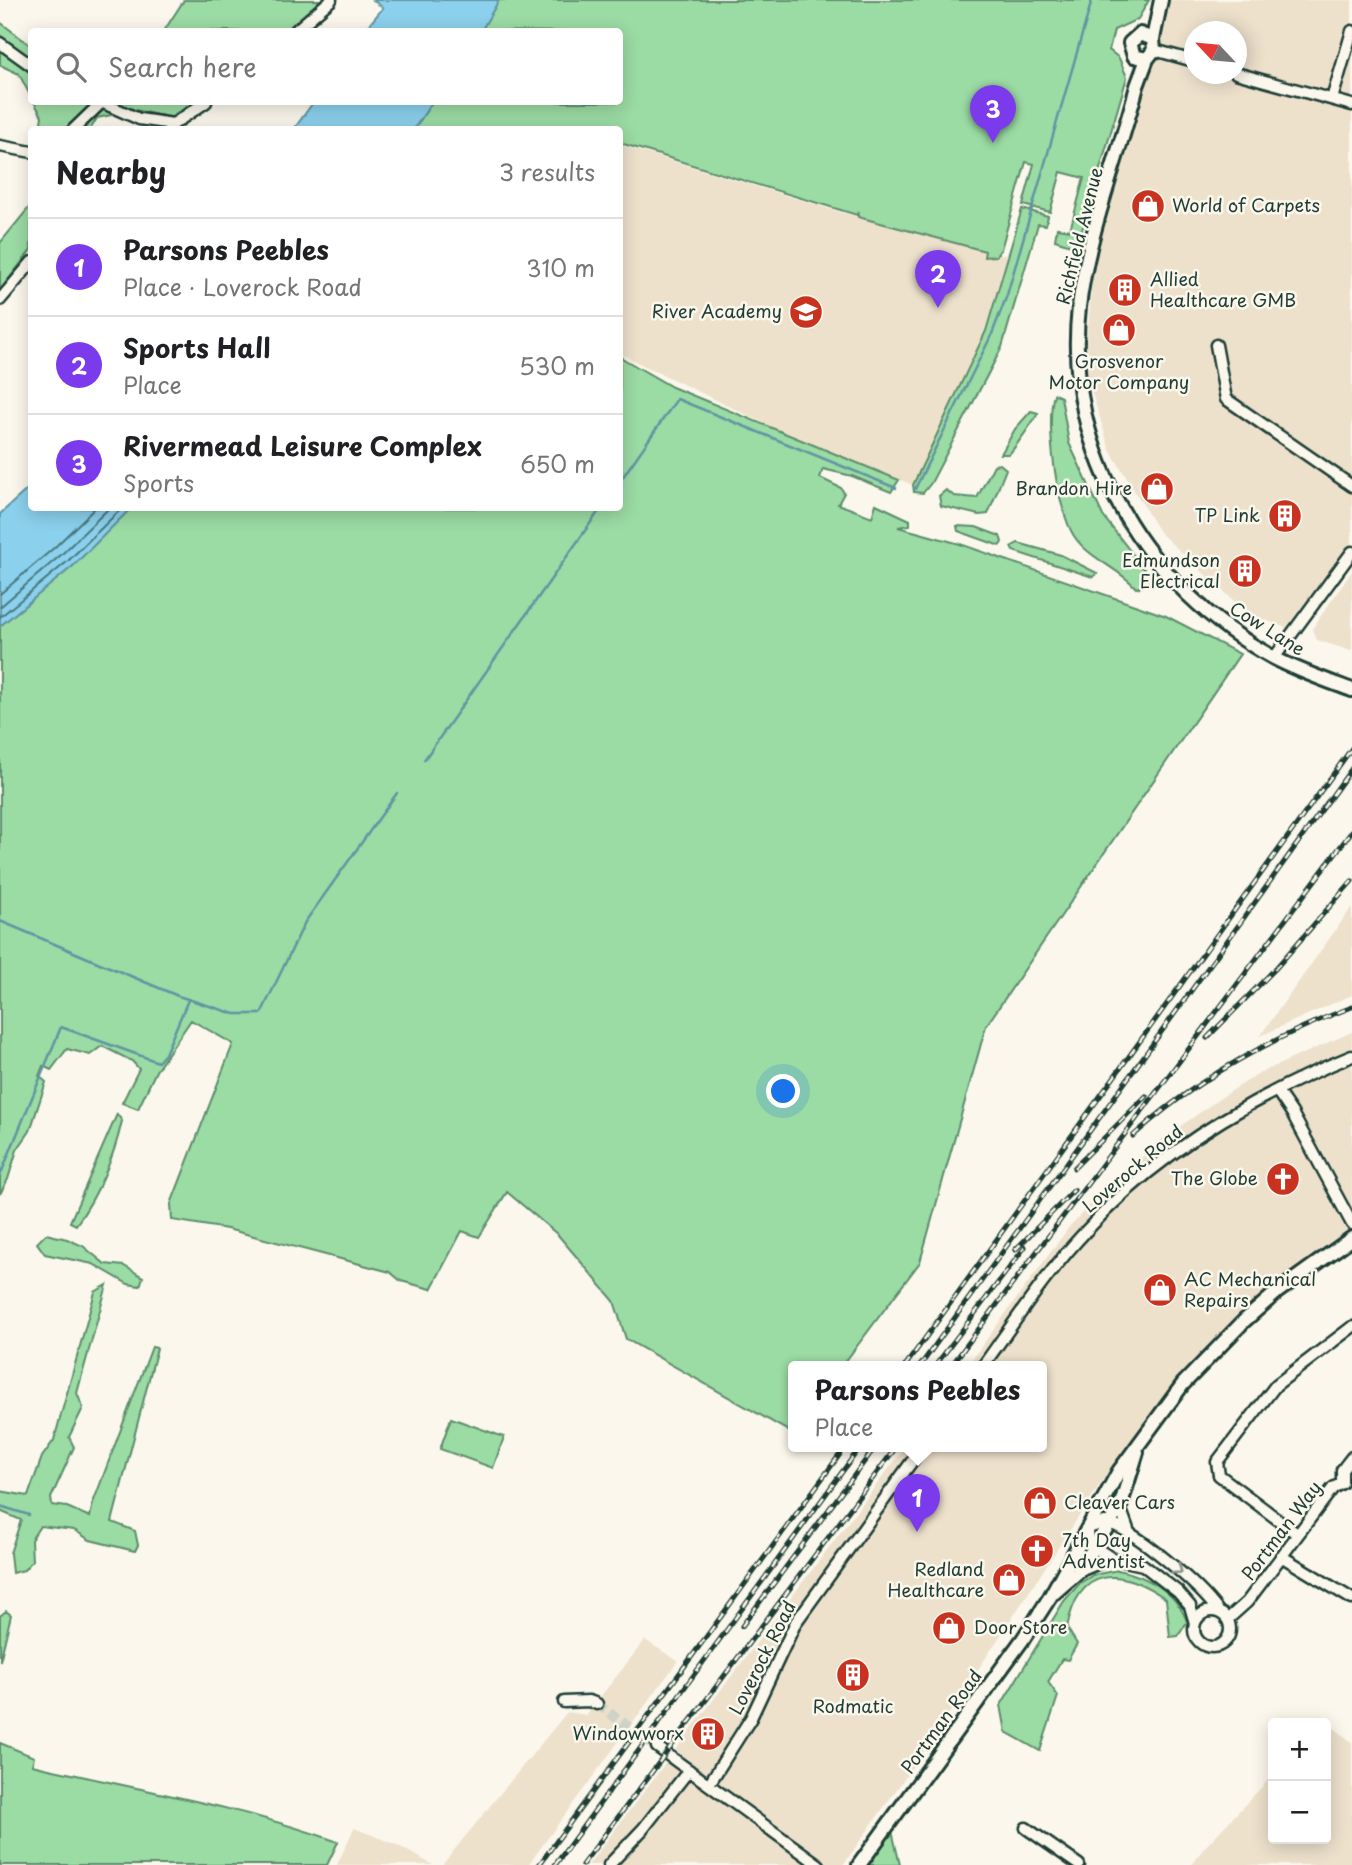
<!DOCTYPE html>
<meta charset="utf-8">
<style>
body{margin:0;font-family:"Playpen Sans",sans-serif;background:#f6f6f6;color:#202124}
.controls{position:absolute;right:21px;bottom:21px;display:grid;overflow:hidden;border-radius:7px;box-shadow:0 4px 18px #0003}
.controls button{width:63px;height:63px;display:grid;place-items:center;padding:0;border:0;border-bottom:2px solid #e0e0e0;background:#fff;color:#202124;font:35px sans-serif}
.compass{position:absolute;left:1184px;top:21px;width:63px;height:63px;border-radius:50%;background:#fff;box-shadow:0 4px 18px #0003;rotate:296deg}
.you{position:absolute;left:784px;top:1092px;width:24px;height:24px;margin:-18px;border:5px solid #fff;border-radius:50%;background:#1a73e8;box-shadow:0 0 0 10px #1a73e833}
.badge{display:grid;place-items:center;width:46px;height:46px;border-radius:50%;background:#7c3aed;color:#fff;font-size:23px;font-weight:700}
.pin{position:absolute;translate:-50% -58px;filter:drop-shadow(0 2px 4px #0008)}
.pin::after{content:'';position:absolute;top:37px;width:24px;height:21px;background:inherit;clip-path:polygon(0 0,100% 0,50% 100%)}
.popup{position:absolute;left:788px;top:1361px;width:259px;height:91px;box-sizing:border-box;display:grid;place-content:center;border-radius:7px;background:#fff;filter:drop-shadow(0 2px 5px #0005);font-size:23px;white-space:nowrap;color:#757577}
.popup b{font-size:26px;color:#202124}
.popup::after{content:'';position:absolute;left:50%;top:100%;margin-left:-14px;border:14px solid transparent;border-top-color:#fff}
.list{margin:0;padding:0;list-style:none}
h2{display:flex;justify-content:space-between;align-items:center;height:91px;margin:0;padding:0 28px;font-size:30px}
h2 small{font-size:23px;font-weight:400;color:#757577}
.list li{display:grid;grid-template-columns:46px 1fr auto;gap:21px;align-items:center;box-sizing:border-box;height:98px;padding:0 28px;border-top:2px solid #e0e0e0}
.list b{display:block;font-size:26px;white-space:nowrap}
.list p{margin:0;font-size:23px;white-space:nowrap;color:#757577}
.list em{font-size:23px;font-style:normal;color:#757577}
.icon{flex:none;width:38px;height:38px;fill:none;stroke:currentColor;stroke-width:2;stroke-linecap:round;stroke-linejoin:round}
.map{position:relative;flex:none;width:1352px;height:1865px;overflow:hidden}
.search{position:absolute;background:#fff;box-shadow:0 4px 18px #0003;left:28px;top:28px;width:595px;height:77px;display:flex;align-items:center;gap:18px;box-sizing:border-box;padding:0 24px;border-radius:7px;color:#757577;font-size:26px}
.panel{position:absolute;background:#fff;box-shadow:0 4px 18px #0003;left:28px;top:126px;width:595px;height:385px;border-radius:7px}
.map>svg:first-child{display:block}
.built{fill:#ede1cc;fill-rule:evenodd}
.green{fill:#9bdba4;stroke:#5d8c6c;stroke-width:2}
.water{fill:#8bd0ec;stroke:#6095a2;stroke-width:2}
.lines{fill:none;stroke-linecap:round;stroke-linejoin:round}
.shore{stroke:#4a787e;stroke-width:2}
.stream{stroke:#6095a2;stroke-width:2.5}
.minor-tunnel{stroke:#cfd2c7;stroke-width:10;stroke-dasharray:10 5;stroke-linecap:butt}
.minor-casing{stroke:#1f3d34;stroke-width:15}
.tertiary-casing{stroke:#1f3d34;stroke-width:18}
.minor{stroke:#fbf7ec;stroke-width:10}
.tertiary{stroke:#fbf7ec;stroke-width:12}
.rail-casing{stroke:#1f3d34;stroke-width:5}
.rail{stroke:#fbf7ec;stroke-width:2.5;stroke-dasharray:8;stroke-linecap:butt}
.oneway{stroke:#8d9a90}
.labels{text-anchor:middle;stroke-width:5;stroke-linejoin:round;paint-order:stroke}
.poi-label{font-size:18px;fill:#1f3d34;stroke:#fbf7ec;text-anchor:end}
.street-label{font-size:18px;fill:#1f3d34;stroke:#fbf7ec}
</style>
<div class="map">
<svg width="1352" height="1865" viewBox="0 0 1352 1865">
<rect width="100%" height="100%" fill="#fbf7ec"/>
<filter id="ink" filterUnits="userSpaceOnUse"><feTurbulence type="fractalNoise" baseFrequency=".0143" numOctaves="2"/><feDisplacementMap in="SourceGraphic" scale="14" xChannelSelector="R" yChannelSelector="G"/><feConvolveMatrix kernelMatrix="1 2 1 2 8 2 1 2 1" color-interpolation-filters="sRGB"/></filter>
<g filter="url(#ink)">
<path class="built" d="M1163,0H1352V542L1286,628L1247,613L1159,532L1110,450L1084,368L1095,252ZM1194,32H1236V74H1194Z
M620,145L840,212L1008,256L986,331L913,485L791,436L620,354Z
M1352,571V649L1351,651L1317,640L1312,629Z
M1352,907V995L1260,1036Z
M1352,1032V1230L1332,1241L1241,1311L1124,1448L931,1741L843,1865H588L906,1446H1041V1366H967L1070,1226L1100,1194L1165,1137L1219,1099L1260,1073Z
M645,1640L678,1661L528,1865H442L567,1712L586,1715Z
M1325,1721L1352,1742V1865H1192L1203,1849L1273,1775V1839H1326Z
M354,1828L395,1844L433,1865H337Z"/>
<path class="green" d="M184,0H323L287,31H164Z
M499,0H1149L1138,19L1114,30L1109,50L1119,58L1127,77L1077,247L1055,240L1057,228L1070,230L1084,178L1061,172L1050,212L1023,205L1034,164L1026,162L1001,249L996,256L984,257L985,251L858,217V212L857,215L620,143V130H414L432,102H620V32L481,31Z
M0,22L31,46V97L19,74L0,65Z
M34,102H197L173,118L135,110L97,118L90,130L40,129L42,116Z
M31,205V250L0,290V243Z
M1022,209L1048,216L1046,225L1038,224L1002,347L931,483L923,493L914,492L913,485L986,331Z
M620,357L672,387L899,480L891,492L852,476L823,469L820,478L841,488L844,493L838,504L872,517L876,504L910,520V525L898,527L960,544L1166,616L1240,654L986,1026L920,1262L842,1366H793L792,1433L626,1339L614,1301L558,1235L507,1192L479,1237L462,1231L431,1289L401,1281L390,1272L227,1229L172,1220L171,1204L233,1044L191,1020L156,1071L138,1109L122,1103L139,1069L132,1061L102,1046L90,1055L67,1049L51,1070L43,1066L39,1076L46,1082L30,1131L17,1150L8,1179L0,1194V626L73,566L131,508H620Z
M1054,394L1061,397L1069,443L1103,516L1151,578L1149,584L1136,588C1119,568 1089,559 1074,536C1057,510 1045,424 1054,394Z
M1031,411L1038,413C1037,416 1012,452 1009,454H1001L1015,429Z
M1000,464L1006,469L988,514L979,515L941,506L939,496L946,490L954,496L977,498L994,465Z
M957,526L976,527L1000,536L1002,542L1000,546L958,531Z
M1018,543L1061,555L1097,573L1093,577L1013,551L1011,547Z
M117,1114L122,1121C114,1157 98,1195 76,1225L70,1222Z
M46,1234L67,1239L83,1246L105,1264L124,1266L143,1277L140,1286L128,1284L93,1264L45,1254L37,1243Z
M107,1285L77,1393L83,1408L69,1437L74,1447L51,1498L52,1505L67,1507L90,1517L93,1503L152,1347L157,1348L112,1522L135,1531L138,1545L135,1551L90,1540L74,1530L40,1526L31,1540L32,1561L24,1570L12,1573L10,1553L21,1520L0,1511V1491L28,1496L42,1457L54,1440L95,1292Z
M451,1418L504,1437L493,1468L440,1449Z
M1118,1570C1147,1576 1177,1592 1187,1622L1178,1636L1170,1637L1166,1599C1120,1567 1079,1565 1067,1628L1077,1644L1068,1660L1062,1659L1048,1682L1058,1696L1040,1751L1006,1732L1001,1705L1064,1601L1080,1583L1093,1575Z
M6,1611L11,1615L0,1661V1616Z
M0,1743L34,1757L32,1765C134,1789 240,1806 338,1842L327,1865H0Z
M892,1831L900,1865H868Z"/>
<path class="water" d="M373,0H499L481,31H364L383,8Z
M309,102H432L414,129H294L312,104Z
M31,486L32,508H131L73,566L0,626V514Z"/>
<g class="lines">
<path class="shore" d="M0,594L55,547L95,508
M0,607L62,554L109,508
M0,617L68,561L122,508"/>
<path class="stream" d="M620,481L677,399L896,488
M915,489L992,334L1007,295L1092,0
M424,760L601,508
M0,921L178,996L235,1014H261L305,922L397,793
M0,1176L61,1027L158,1062L165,1054L188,1000
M0,1506L29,1515"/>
<path class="minor-tunnel" d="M597,1704L657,1747"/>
<g class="minor-casing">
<path id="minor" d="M294,32L331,0
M0,43L32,66
M1154,50L1194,61
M1236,73L1352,105
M1332,99L1352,31
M101,102L139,119L173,124
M169,127L206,102
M73,130L102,102
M0,146L32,152
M0,300L32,262
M1216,345L1226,399L1352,486
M1274,658L1352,552
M1277,1091L1292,1113L1352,1224
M983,1366C1016,1320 1048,1271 1087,1230C1160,1150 1253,1096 1352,1056
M1120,1507L1130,1535
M1297,1534L1219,1475L1217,1462L1276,1385L1352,1327
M1281,1556L1352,1599
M1111,1558L1090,1544L1086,1529L1105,1522C1135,1529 1200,1586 1218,1611
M1080,1571L1111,1558L1143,1565L1178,1592L1190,1606L1195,1623
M1194 1629a18 18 0 1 1 36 0a18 18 0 1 1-36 0Z
M1228,1619L1247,1602L1333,1488L1342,1483V1470L1352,1457
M564,1702L589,1701L597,1704
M657,1747L819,1865
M709,1784L751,1718L796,1622L923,1446
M1026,1828L1079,1865
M609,1865L643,1829L689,1770"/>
</g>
<g class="tertiary-casing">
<path id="tertiary" d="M1161,0L1153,39L1154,50L1147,59L1137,86C1118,159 1088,232 1079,307C1062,453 1148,589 1274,658C1299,671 1325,680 1352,690
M1147,59L1134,56L1130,43L1140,34L1153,39
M1054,1593L1079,1571L1120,1507L1137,1452
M859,1865L1023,1639L1050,1597L1119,1471L1183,1384L1244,1321L1277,1292L1352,1238"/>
</g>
<use href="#minor" class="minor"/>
<use href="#tertiary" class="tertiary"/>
<g class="rail-casing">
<path id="rail" d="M1207,1038L1275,969L1352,881
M1133,1136C1196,1079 1273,1037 1352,1007
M1074,1168L1146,1096
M1015,1250L1074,1190
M905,1366L1352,748
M920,1366L1352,768
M935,1366L1025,1247
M951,1366L1352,831
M742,1626L876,1446
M539,1865L846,1446
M555,1865L861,1446
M582,1865L897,1446"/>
</g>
<use href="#rail" class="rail"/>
</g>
<defs><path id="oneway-chevron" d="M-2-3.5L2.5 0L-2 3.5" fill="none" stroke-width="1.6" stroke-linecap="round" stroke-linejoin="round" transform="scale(1.75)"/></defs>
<use class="oneway" href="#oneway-chevron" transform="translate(1178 1570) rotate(37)"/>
</g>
<defs>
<g id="shop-disc" transform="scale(1.75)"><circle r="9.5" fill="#c8321e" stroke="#fbf7ec"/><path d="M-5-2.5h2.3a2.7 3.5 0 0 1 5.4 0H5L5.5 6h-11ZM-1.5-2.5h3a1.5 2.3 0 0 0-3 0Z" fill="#fff"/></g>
<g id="building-disc" transform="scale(1.75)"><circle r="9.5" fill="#c8321e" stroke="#fbf7ec"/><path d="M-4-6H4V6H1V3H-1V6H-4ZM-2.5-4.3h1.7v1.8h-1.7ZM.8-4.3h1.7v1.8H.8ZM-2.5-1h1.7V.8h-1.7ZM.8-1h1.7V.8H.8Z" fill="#fff"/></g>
<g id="school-disc" transform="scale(1.75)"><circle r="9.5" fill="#c8321e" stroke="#fbf7ec"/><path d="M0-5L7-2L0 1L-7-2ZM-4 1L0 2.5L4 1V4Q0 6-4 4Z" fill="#fff"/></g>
<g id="church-disc" transform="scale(1.75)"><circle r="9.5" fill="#c8321e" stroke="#fbf7ec"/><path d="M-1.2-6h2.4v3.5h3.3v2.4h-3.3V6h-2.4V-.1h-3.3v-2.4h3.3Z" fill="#fff"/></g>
</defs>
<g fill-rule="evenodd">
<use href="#shop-disc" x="1148" y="206"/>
<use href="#building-disc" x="1125" y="290"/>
<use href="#school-disc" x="806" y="312"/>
<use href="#shop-disc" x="1119" y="330"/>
<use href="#shop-disc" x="1157" y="489"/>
<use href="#building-disc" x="1285" y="516"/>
<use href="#building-disc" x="1245" y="571"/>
<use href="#church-disc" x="1283" y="1179"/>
<use href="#shop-disc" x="1160" y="1290"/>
<use href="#shop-disc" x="1040" y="1503"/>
<use href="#church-disc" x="1037" y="1551"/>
<use href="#shop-disc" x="1009" y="1580"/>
<use href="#shop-disc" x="949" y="1628"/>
<use href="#building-disc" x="853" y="1675"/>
<use href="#building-disc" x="708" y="1734"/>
</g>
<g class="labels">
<g class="poi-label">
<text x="1172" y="212" text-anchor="start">World of Carpets</text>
<text x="1150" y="286" text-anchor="start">Allied<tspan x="1150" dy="21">Healthcare GMB</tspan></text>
<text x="782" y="318">River Academy</text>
<text x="1119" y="368" text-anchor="middle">Grosvenor<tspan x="1119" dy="21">Motor Company</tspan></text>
<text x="1132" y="495">Brandon Hire</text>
<text x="1260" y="522">TP Link</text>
<text x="1220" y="567">Edmundson<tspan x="1220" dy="21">Electrical</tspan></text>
<text x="1258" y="1185">The Globe</text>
<text x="1184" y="1286" text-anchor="start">AC Mechanical<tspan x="1184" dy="21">Repairs</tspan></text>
<text x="1064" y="1509" text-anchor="start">Cleaver Cars</text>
<text x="1062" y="1547" text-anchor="start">7th Day<tspan x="1062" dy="21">Adventist</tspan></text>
<text x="984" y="1576">Redland<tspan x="984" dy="21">Healthcare</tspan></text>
<text x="974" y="1634" text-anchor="start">Door Store</text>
<text x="853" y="1713" text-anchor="middle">Rodmatic</text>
<text x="684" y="1740">Windowworx</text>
</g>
<g class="street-label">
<text transform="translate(1080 236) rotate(-76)" y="6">Richfield Avenue</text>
<text transform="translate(1267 629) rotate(32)" y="6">Cow Lane</text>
<text transform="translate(1133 1169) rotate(-40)" y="6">Loverock Road</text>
<text transform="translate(1282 1531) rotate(-53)" y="6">Portman Way</text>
<text transform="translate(763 1658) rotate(-63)" y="6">Loverock Road</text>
<text transform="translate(942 1722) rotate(-54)" y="6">Portman Road</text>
</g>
</g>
</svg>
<div class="controls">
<button>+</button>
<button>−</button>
</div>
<svg class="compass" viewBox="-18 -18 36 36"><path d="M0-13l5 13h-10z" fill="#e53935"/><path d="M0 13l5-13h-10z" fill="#757577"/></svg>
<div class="you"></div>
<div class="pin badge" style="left:917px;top:1532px">1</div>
<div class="popup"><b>Parsons Peebles</b>Place</div>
<div class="pin badge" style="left:938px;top:308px">2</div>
<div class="pin badge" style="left:993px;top:143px">3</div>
<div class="search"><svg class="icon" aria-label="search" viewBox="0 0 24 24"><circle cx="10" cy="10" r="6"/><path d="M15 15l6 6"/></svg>Search here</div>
<section class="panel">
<h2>Nearby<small>3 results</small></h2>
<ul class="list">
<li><span class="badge">1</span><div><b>Parsons Peebles</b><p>Place · Loverock Road</p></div><em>310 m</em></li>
<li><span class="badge">2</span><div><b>Sports Hall</b><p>Place</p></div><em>530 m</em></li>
<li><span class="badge">3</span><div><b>Rivermead Leisure Complex</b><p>Sports</p></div><em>650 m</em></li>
</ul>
</section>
</div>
